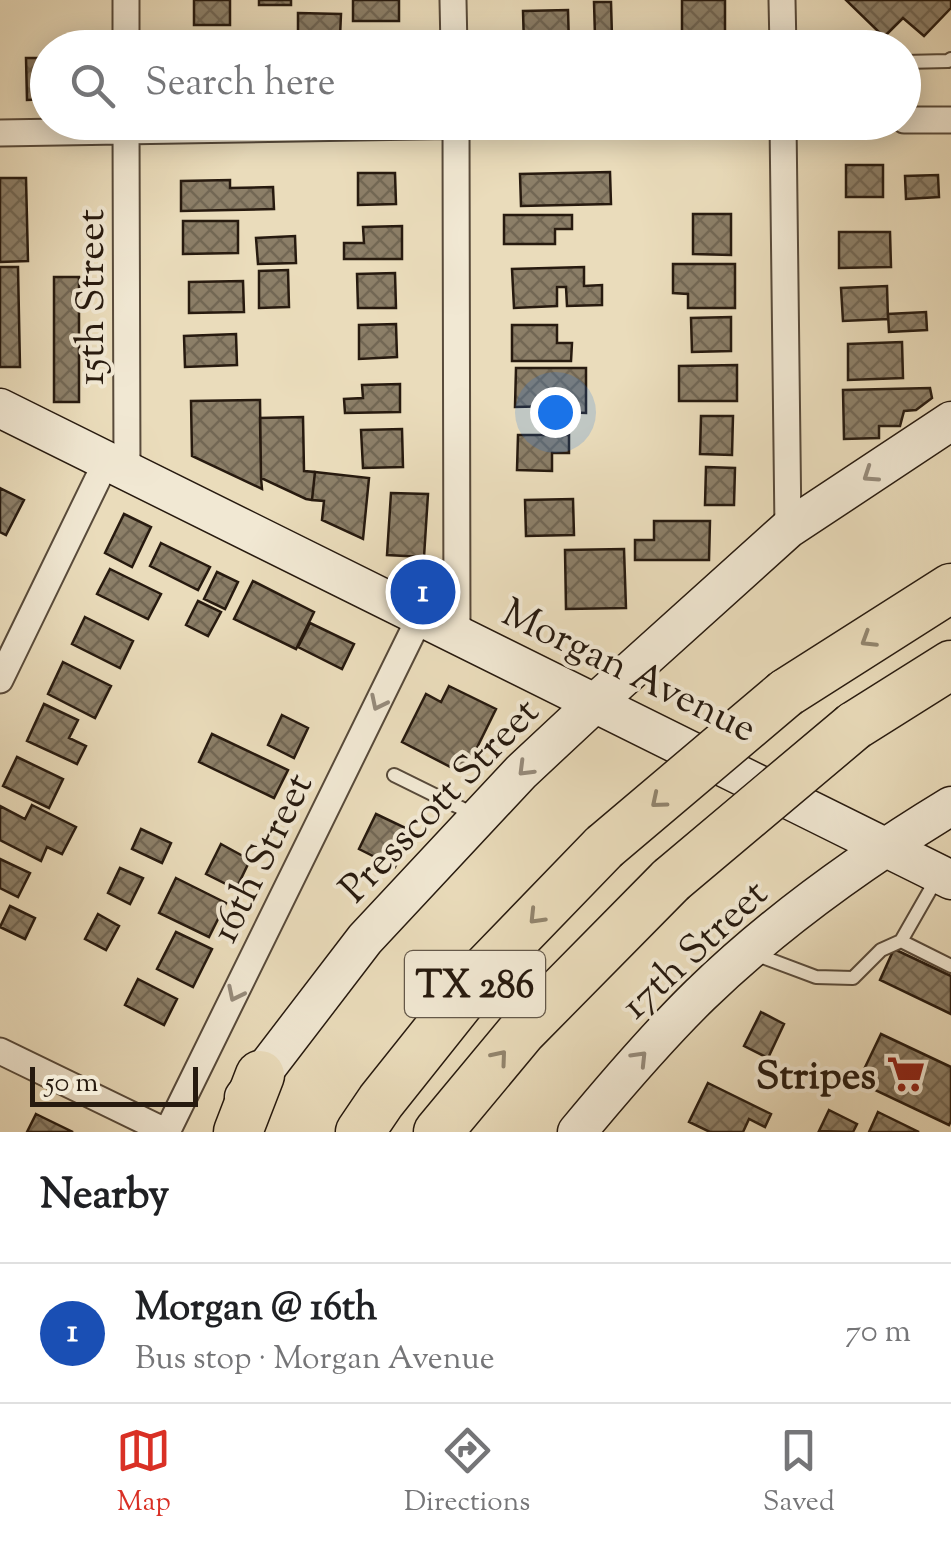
<!DOCTYPE html>
<meta charset="utf-8">
<style>
body{margin:0;font-family:"Sorts Mill Goudy",serif;background:#f6f6f6;color:#202124}
.scale{position:absolute;left:30px;bottom:25px;width:168px;box-sizing:border-box;padding-left:10px;border:5px solid #271a0f;border-top:0;font-size:28px;line-height:35px;white-space:nowrap;color:#271a0f;-webkit-text-stroke:8px #f1e8d3;paint-order:stroke}
.you{position:absolute;left:555px;top:412px;width:35px;height:35px;margin:-25px;border:8px solid #fff;border-radius:50%;background:#1a73e8;box-shadow:0 0 0 15px #1a73e833}
.badge{display:grid;place-items:center;width:65px;height:65px;border-radius:50%;background:#d93025;color:#fff;font-size:32px;font-weight:700}
.pin{position:absolute;translate:-50% -50%;border:5px solid #fff;box-shadow:0 2px 10px #0006}
.list{margin:0;padding:0;list-style:none}
h2{display:flex;justify-content:space-between;align-items:center;height:130px;margin:0;padding:0 40px;font-size:42px}
h2 small{font-size:32px;font-weight:400;color:#757577}
.list li{display:grid;grid-template-columns:65px 1fr auto;gap:30px;align-items:center;box-sizing:border-box;height:140px;padding:0 40px;border-top:2px solid #e0e0e0}
.list b{display:block;font-size:38px;white-space:nowrap}
.list p{margin:0;font-size:32px;white-space:nowrap;color:#757577}
.list em{font-size:32px;font-style:normal;color:#757577}
.icon{flex:none;width:55px;height:55px;fill:none;stroke:currentColor;stroke-width:2;stroke-linecap:round;stroke-linejoin:round}
.map{position:relative;flex:none;width:951px;height:1132px;overflow:hidden}
.search{position:absolute;background:#fff;box-shadow:0 5px 25px #0003;left:30px;right:30px;top:30px;height:110px;display:flex;align-items:center;gap:25px;box-sizing:border-box;padding:0 35px;border-radius:55px;color:#757577;font-size:38px}
.sheet{height:270px;background:#fff}
nav{display:flex;justify-content:space-around;align-items:center;box-sizing:border-box;height:140px;border-top:2px solid #e0e0e0;background:#fff;font-size:28px;color:#757577}
nav a{display:grid;justify-items:center;gap:5px}
nav .on{color:#d93025}
.map>svg:first-child{display:block}
.building{fill:url(#building-cross-hatch);stroke:#271a0f;stroke-width:2.5}
.lines{fill:none;stroke-linecap:round;stroke-linejoin:round}
.lane-casing{stroke:#584a3a;stroke-width:16}
.street-casing{stroke:#584a3a;stroke-width:29}
.secondary-casing{stroke:#271a0f;stroke-width:41}
.highway-casing{stroke:#271a0f;stroke-width:51}
.lane{stroke:#f1e8d3;stroke-width:12}
.street{stroke:#f1e8d3;stroke-width:25}
.secondary{stroke:#f1e8d3;stroke-width:38}
.highway{stroke:#eadcbb;stroke-width:48}
.highway-bridge-casing{stroke:#271a0f;stroke-width:51;stroke-linecap:butt}
.highway-bridge{stroke:#eadcbb;stroke-width:48}
.oneway{stroke:#968b7b}
.oneway2{stroke:#92856e}
.labels{text-anchor:middle;stroke-width:8;stroke-linejoin:round;paint-order:stroke}
.shield{fill:#f1e8d3;stroke:#64584a;stroke-width:2.5}
.shield-label{font-size:38px;font-weight:bold;fill:#271a0f}
.street-label{font-size:40px;fill:#271a0f;stroke:#f1e8d3}
.poi-label{font-size:40px;font-weight:bold;fill:#271a0f;stroke:#f1e8d3;text-anchor:end}
</style>
<div class="map">
<svg width="951" height="1132" viewBox="0 0 951 1132">
<defs>
<pattern id="building-cross-hatch" width="8" height="8" patternUnits="userSpaceOnUse" patternTransform="scale(2.5)"><rect width="8" height="8" fill="#8c7f68"/><path d="M0 0l8 8M0 8l8-8" fill="none" stroke="#726754"/></pattern>
</defs>
<rect width="100%" height="100%" fill="#eadcbb"/>
<filter id="stains"><feTurbulence type="fractalNoise" baseFrequency=".002" numOctaves="4"/><feColorMatrix values="0 0 0 0 .2 0 0 0 0 .09 0 0 0 0 .02 0 0 0 .5 -.17"/></filter>
<radialGradient id="worn" r=".72"><stop offset=".6" stop-color="#630" stop-opacity="0"/><stop offset="1" stop-color="#630" stop-opacity=".3"/></radialGradient>
<path class="building" d="M194,0H230V25H194Z
M259,0H291V5H259Z
M353,0H399V21H353Z
M682,0H725V36H682Z
M846,0H951V8L924,36L903,18L884,37Z
M594,2H611L612,37H595Z
M568,10L569,45L524,46L523,11Z
M298,13L341,14L340,37L298,36Z
M263,42V48H194V43Z
M26,58H48V99L27,100Z
M846,165H883V197H846Z
M610,172L611,204L521,206L520,174Z
M358,173H395L396,204L358,205Z
M938,175L939,197L906,199L905,176Z
M0,178H26L28,261L0,262Z
M230,180V188L273,187L274,209L181,211V181Z
M693,214H731V255L693,254Z
M504,215H572V229H555V244H504Z
M183,221H238V253L183,254Z
M402,226V259H344V243H364L363,227Z
M839,232H890L891,267L839,268Z
M295,236L296,263L258,264L256,238Z
M673,264H735V308H688V294L673,293Z
M0,267H18L20,367H0Z
M584,267V286L602,285V305L567,306L566,287H557V306L514,308L512,269Z
M288,270L289,307L259,308V271Z
M395,273L396,308H358L357,274Z
M54,277H79V402H54Z
M243,281L244,312L189,313V282Z
M887,286L888,319L843,321L841,288Z
M926,312L927,330L889,332L888,314Z
M731,317V351L692,352L691,318Z
M396,324L397,357L359,359V325Z
M512,325H557V343H572L571,361H512Z
M236,334L237,365L185,367L184,336Z
M902,342L903,378L848,380V344Z
M737,365V401H679V366Z
M516,368H586V413L560,412V406L515,407Z
M400,384V412L345,413L344,399L363,398L362,385Z
M930,388L932,398L916,410L904,411L900,426H879V438L844,439L843,390Z
M260,400L261,478L262,489L192,456L191,401Z
M701,416H733L732,455L700,454Z
M303,417L304,471L315,472L312,500L306,499L261,478L260,418Z
M402,429L403,467L363,468L361,430Z
M518,435H569V453H552V471L517,470Z
M706,467L735,468L734,505H705Z
M315,472L369,478L363,539L322,520L324,501L312,500Z
M0,488L24,500L6,535L0,532Z
M391,493L428,494L424,557L387,555Z
M573,499L574,535L526,536L525,500Z
M124,514L151,527L132,567L105,553Z
M654,521H710L709,560H635V540H654Z
M161,543L210,567L198,590L150,566Z
M624,549L626,608L566,609L565,550Z
M110,569L161,594L148,619L97,594Z
M217,572L238,582L225,609L204,599Z
M253,581L314,612L296,649L234,619Z
M198,601L221,612L208,636L186,625Z
M85,617L133,641L120,668L72,644Z
M310,623L354,644L342,669L298,647Z
M63,662L111,686L95,718L48,694Z
M449,686L496,709L464,774L402,742L426,694L441,702Z
M44,704L78,720L69,738L86,746L77,764L27,741Z
M282,715L308,728L294,758L268,745Z
M212,734L288,770L274,798L199,762Z
M17,757L63,779L49,808L3,786Z
M32,805L76,827L62,854L47,847L41,861L0,840V806L25,819Z
M376,814L412,831L395,867L359,849Z
M141,829L171,843L162,863L132,849Z
M221,844L250,860L236,889L206,874Z
M0,859L30,873L18,897L0,888Z
M120,868L143,878L130,904L108,893Z
M176,878L226,903L209,937L159,913Z
M10,906L35,918L25,939L0,927Z
M98,914L119,926L106,950L85,939Z
M176,932L212,949L193,987L157,969Z
M894,949L951,976V1014L880,980Z
M138,979L177,999L164,1025L125,1005Z
M761,1012L784,1024L768,1058L744,1046Z
M881,1034L951,1067V1121L949,1125L858,1082Z
M708,1083L771,1114L765,1127L749,1119L743,1132H710L689,1122Z
M829,1110L857,1124L853,1132L819,1131Z
M878,1112L919,1132H869Z
M36,1114L73,1132H27Z"/>
<g class="lines">
<g class="lane-casing">
<path id="lane" d="M904,62L948,61L951,59
M394,775L477,816
M901,941L951,966
M752,953L816,977L853,978L881,950L901,941L937,878"/>
</g>
<g class="street-casing">
<path id="street" d="M126,0V48
M453,0L454,48
M782,0L783,48
M904,120H951
M126,122L127,471
M456,122L457,633
M783,122L788,529
M0,133L660,122
M0,680L107,460
M0,1051L167,1132
M167,1132L421,615"/>
</g>
<g class="secondary-casing">
<path id="secondary" d="M0,408L951,880
M244,1097L365,939L521,772L596,702L788,529L951,421
M577,1132C616,1085 656,1038 700,995C775,922 862,860 951,806"/>
</g>
<g class="highway-casing">
<path id="highway" d="M786,693L951,588
M854,726L951,665
M238,1132L260,1075
M360,1132L381,1101L487,968L604,847
M438,1132L522,1031L671,880"/>
</g>
<use href="#lane" class="lane"/>
<use href="#street" class="street"/>
<use href="#secondary" class="secondary"/>
<use href="#highway" class="highway"/>
<g class="highway-bridge-casing">
<path id="highway-bridge" d="M604,847L786,693
M671,880L854,726"/>
</g>
<use href="#highway-bridge" class="highway-bridge"/>
</g>
<defs><path id="oneway-chevron" d="M-2-3.5L2.5 0L-2 3.5" fill="none" stroke-width="1.6" stroke-linecap="round" stroke-linejoin="round" transform="scale(2.5)"/></defs>
<g class="oneway">
<use href="#oneway-chevron" transform="translate(870 475) rotate(146)"/>
<use href="#oneway-chevron" transform="translate(378 703) rotate(116)"/>
<use href="#oneway-chevron" transform="translate(525 769) rotate(135)"/>
<use href="#oneway-chevron" transform="translate(235 994) rotate(116)"/>
<use href="#oneway-chevron" transform="translate(640 1058) rotate(-46)"/>
</g>
<g class="oneway2">
<use href="#oneway-chevron" transform="translate(868 640) rotate(148)"/>
<use href="#oneway-chevron" transform="translate(658 801) rotate(140)"/>
<use href="#oneway-chevron" transform="translate(536 917) rotate(134)"/>
<use href="#oneway-chevron" transform="translate(500 1057) rotate(-50)"/>
</g>
<defs>
<g id="supermarket-bare" transform="scale(3)"><path d="M-6-5.5h2.5l.6 2H6L4.5 2H-2.5L-4.4-4H-6ZM-1.5 3.2a1.3 1.3 0 1 0 .1 0ZM3 3.2a1.3 1.3 0 1 0 .1 0Z" fill="#8f2418" stroke="#f1e8d3" stroke-width="2.5" paint-order="stroke"/></g>
</defs>
<g fill-rule="evenodd">
<use href="#supermarket-bare" x="906" y="1074"/>
</g>
<g class="labels">
<rect class="shield" x="405" y="951" width="140" height="66" rx="8"/>
<g class="shield-label">
<text x="475" y="997">TX 286</text>
</g>
<g class="street-label">
<text transform="translate(89 297) rotate(-90)" y="14">15th Street</text>
<text transform="translate(630 669) rotate(26)" y="14">Morgan Avenue</text>
<text transform="translate(438 799) rotate(-46)" y="14">Presscott Street</text>
<text transform="translate(260 857) rotate(-64)" y="14">16th Street</text>
<text transform="translate(693 948) rotate(-43)" y="14">17th Street</text>
</g>
<g class="poi-label">
<text x="876" y="1088">Stripes</text>
</g>
</g>
<rect width="100%" height="100%" filter="url(#stains)"/>
<rect width="100%" height="100%" fill="url(#worn)"/>
</svg>
<div class="scale">50 m</div>
<div class="you"></div>
<div class="pin badge" style="left:423px;top:592px;background:#1a4fb4">1</div>
<div class="search"><svg class="icon" aria-label="search" viewBox="0 0 24 24"><circle cx="10" cy="10" r="6"/><path d="M15 15l6 6"/></svg>Search here</div>
</div>
<section class="sheet">
<h2>Nearby<small></small></h2>
<ul class="list">
<li><span class="badge" style="background:#1a4fb4">1</span><div><b>Morgan @ 16th</b><p>Bus stop · Morgan Avenue</p></div><em>70 m</em></li>
</ul>
</section>
<nav>
<a class="on"><svg class="icon" aria-label="map" viewBox="0 0 24 24"><path d="M3 6l6-2 6 2 6-2v14l-6 2-6-2-6 2zM9 4v14M15 6v14"/></svg>Map</a>
<a><svg class="icon" aria-label="directions" viewBox="0 0 24 24"><path d="M12 3l9 9-9 9-9-9zM9 14v-3h6M13 9l2 2-2 2"/></svg>Directions</a>
<a><svg class="icon" aria-label="saved" viewBox="0 0 24 24"><path d="M7 4h10v16l-5-4-5 4z"/></svg>Saved</a>
</nav>
